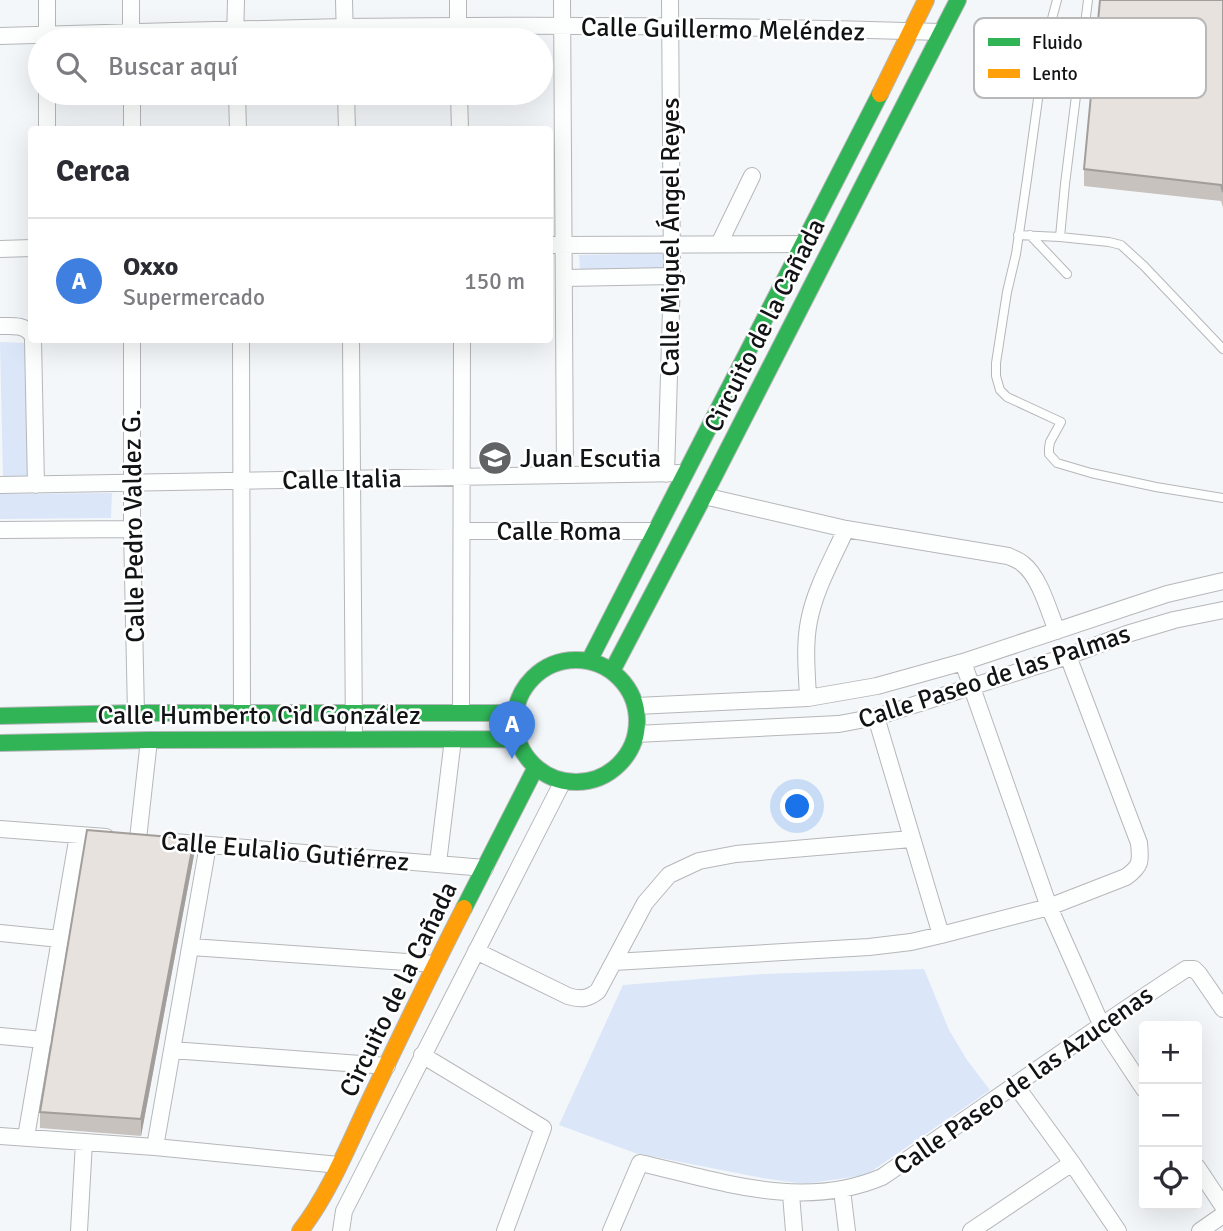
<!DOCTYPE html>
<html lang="es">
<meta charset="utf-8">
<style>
body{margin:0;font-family:Signika,sans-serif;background:#f7f7f7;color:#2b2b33}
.controls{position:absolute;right:21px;bottom:21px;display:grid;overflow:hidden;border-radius:7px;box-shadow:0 7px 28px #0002}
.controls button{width:63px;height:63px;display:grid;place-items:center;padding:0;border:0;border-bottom:2px solid #e1e1e2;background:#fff;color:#2b2b33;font:35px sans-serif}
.you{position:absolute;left:798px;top:807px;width:24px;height:24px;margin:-18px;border:5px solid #fff;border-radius:50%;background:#1a73e8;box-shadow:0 0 0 10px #1a73e833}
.badge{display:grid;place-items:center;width:46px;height:46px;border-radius:50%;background:#616365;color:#fff;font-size:23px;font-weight:700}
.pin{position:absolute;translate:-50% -58px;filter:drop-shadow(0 2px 4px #0008)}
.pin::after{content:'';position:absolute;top:37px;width:24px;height:21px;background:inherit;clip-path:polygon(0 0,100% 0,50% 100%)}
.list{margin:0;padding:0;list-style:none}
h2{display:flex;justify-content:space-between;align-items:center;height:91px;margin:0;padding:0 28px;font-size:30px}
h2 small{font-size:23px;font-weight:400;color:#7c7c81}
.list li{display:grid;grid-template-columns:46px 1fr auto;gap:21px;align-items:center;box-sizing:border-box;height:126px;padding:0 28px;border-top:2px solid #e1e1e2}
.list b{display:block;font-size:26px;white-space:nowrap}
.list p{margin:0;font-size:23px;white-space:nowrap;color:#7c7c81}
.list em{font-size:23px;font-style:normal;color:#7c7c81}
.icon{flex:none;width:38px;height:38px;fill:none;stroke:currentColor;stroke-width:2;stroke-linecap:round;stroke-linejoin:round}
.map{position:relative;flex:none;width:1223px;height:1231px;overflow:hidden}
.search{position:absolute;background:#fff;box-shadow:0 7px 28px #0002;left:28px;top:28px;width:525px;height:77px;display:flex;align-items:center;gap:18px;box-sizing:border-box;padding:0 24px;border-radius:38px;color:#7c7c81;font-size:26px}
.panel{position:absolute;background:#fff;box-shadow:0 7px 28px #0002;left:28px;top:126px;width:525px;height:217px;border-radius:7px}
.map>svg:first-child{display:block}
.green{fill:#dbe6f9}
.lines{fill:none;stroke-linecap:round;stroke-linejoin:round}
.lane-casing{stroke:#b5b7b9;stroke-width:10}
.street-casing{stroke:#b5b7b9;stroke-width:18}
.fast-casing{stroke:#b5b7b9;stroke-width:18}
.slow-casing{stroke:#b5b7b9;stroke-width:18}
.lane{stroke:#fdfefe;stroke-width:8}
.street{stroke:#fdfefe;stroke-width:16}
.fast{stroke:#30b455;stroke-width:16}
.slow{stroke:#ff9f0a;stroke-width:16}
.wall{fill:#c7c2be}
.shaded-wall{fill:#a29e9b}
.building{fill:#e7e2dd;stroke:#a29e9b;stroke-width:2}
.labels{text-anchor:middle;stroke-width:5;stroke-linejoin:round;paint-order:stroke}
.street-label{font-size:26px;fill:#121315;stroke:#fff}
.poi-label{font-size:26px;fill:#121315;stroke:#fff;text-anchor:start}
.key{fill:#fff;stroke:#b8b8b9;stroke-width:2}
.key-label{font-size:19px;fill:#121315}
</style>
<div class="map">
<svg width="1223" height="1231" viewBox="0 0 1223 1231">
<rect width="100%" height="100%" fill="#f4f7fa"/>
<path class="green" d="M664,253V269L580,270L579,255Z
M0,342L27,343L28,478L3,477Z
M112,493L111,518L0,519V494Z
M924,969L949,1030L967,1060L990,1090L866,1175L804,1184L762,1178L635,1153L559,1125L623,985L762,974Z"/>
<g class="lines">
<g class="lane-casing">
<path id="lane" d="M1057,0L1046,41L1027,179L1016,254L1007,292L996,363V376L1000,390L1007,397L1061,422L1050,442L1049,448V454L1057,463L1091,473L1156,487L1223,498
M1018,235L1060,237L1109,242L1121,245L1144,266L1223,349
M1030,235L1067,274
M1060,237L1065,184L1088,0"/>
</g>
<g class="street-casing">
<path id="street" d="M344,0L345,40
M458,0V40
M562,0L565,474
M0,36C115,33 229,29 344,27C543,24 742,26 941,32
M47,40V0
M131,40V0
M235,40L236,0
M132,93V130
M237,93L238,130
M346,93L347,130
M459,93L460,130
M47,130V93
M719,244L752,176
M550,245L803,244
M0,249L32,248
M565,278L672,276
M0,326C11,326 25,324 32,335
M33,340L36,485
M132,340V529L136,713
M241,340L242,713
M351,340L354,739
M666,474L672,276L670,0
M0,485L684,473
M704,496L846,529L1008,556C1012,558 1019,560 1023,564C1040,577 1049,612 1057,631
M0,530L132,529
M463,531H655
M963,662L1049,907L1101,1024L1144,1089
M808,698C807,673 804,646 809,621C815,589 833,558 846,529
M636,706L808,698L877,686L963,662L1167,594L1223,581
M461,712L462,340
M876,717L941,935
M636,734L839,724L876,717L1068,656L1127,634L1174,620L1223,610
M0,829L106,837
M138,839L149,740
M174,842L485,868
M438,863L453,739
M0,933L60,939
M191,947L435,964
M476,951L568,996C581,1000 588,999 598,991L645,903L669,875L699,861L736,854L911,839
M614,962L869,947L911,942L941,935L1049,907L1126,877C1141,866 1141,862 1139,843L1068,656
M0,1036L44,1040
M172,1050L387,1066
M422,1055L543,1128L505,1231
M1016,1086L1072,1163L1118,1231
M0,1136L155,1147L339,1165
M26,1137L78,835
M155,1147L208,845
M1197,1167L1223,1206
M842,1190L847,1231
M791,1194L794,1231
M79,1231L84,1142
M341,1231L344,1211L563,781
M611,1231L640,1163C720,1181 802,1211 882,1177C983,1108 1083,1036 1186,969H1194L1199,974L1223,1009
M971,1231L1072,1163
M1200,1231L1223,1215"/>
</g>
<g class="fast-casing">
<path id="fast" d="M515 721a61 61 0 1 1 122 0a61 61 0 1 1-122 0Z
M589,661L880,94
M612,671L704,496L958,0
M0,716L136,713H515
M0,743L149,740L518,739
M464,908L536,767"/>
</g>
<g class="slow-casing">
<path id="slow" d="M880,94L926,0
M300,1231C327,1197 348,1147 366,1108C398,1041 430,974 464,908"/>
</g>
<use href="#lane" class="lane"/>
<use href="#street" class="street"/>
<use href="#fast" class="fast"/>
<use href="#slow" class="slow"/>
</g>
<path class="wall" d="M1223,0V208L1221,201L1084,186V169Z
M194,855L141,1136L40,1128V1112Z"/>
<path class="shaded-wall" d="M194,839V855L141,1136V1119Z"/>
<path class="building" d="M1100,0H1223V192L1221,185L1084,169Z
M87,830L194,839L141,1119L40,1112Z"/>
<defs>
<g id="university-disc" transform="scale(1.75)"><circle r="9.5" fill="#616365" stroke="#fff"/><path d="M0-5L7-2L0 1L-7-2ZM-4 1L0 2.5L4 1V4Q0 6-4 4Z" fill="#fff"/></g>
</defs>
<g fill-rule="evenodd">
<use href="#university-disc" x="495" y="458"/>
</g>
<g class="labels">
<g class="street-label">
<text transform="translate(723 29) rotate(1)" y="9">Calle Guillermo Meléndez</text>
<text transform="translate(670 237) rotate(-90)" y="9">Calle Miguel Ángel Reyes</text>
<text transform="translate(764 325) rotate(-63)" y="9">Circuito de la Cañada</text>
<text transform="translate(342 479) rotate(-1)" y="9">Calle Italia</text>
<text transform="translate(133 526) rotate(-91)" y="9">Calle Pedro Valdez G.</text>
<text x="559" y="540">Calle Roma</text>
<text transform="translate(994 676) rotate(-18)" y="9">Calle Paseo de las Palmas</text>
<text x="259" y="724">Calle Humberto Cid González</text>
<text transform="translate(285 851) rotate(5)" y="9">Calle Eulalio Gutiérrez</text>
<text transform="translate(398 989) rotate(-64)" y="9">Circuito de la Cañada</text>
<text transform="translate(1023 1080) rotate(-35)" y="9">Calle Paseo de las Azucenas</text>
</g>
<g class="poi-label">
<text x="520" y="467">Juan Escutia</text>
</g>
</g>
<rect x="974" y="18" width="232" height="80" rx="10" class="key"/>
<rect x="988" y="38" width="32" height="8" fill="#30b455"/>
<rect x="988" y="69" width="32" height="9" fill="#ff9f0a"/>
<g class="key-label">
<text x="1032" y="49">Fluido</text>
<text x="1032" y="80">Lento</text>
</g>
</svg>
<div class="controls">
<button>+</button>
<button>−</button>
<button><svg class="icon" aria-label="locate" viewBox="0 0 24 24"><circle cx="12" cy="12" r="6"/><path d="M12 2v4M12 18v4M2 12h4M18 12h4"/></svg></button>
</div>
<div class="you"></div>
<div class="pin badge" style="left:512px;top:759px;background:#3f7fe0">A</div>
<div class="search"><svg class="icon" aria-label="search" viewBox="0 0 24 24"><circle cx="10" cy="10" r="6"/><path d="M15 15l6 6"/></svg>Buscar aquí</div>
<section class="panel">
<h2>Cerca<small></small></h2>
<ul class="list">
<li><span class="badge" style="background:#3f7fe0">A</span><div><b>Oxxo</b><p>Supermercado</p></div><em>150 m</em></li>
</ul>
</section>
</div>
